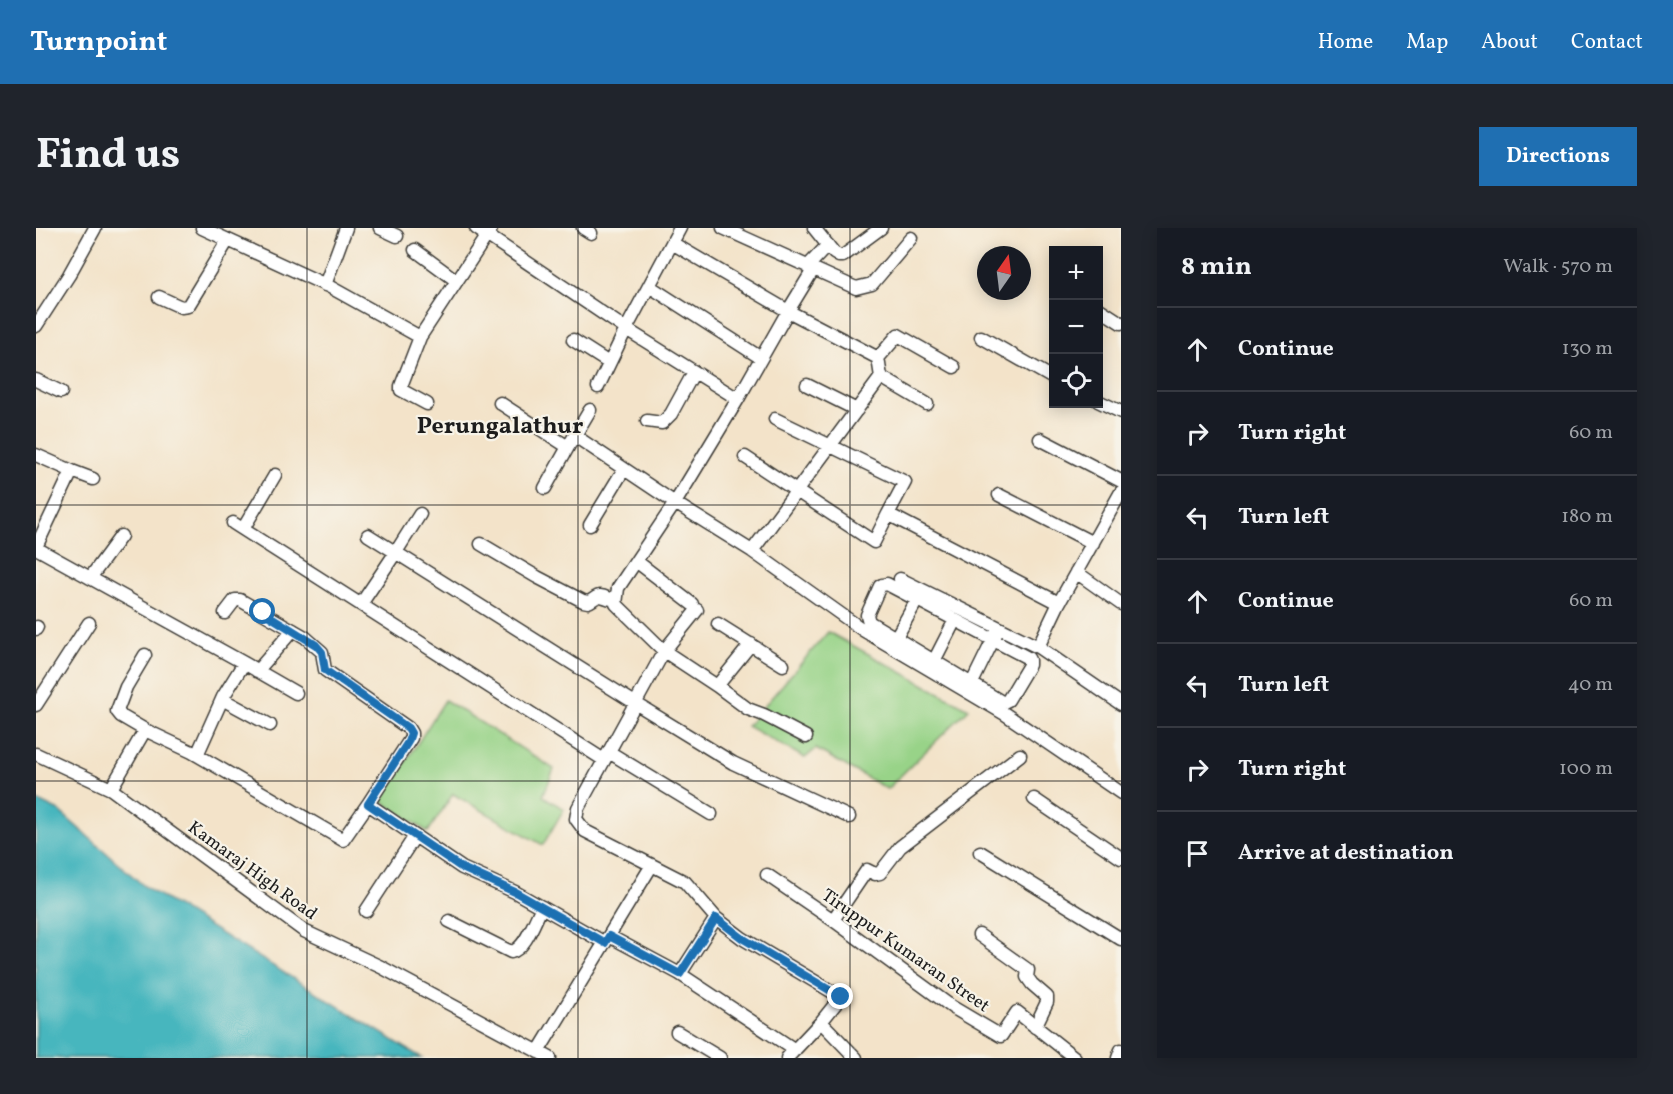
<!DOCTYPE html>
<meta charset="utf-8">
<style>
body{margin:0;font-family:Vollkorn,serif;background:#20242c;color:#f1f3f6}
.controls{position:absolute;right:18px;top:18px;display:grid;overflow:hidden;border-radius:0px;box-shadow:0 3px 15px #0003}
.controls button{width:54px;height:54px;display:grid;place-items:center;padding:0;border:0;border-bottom:2px solid #363941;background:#171b24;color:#f1f3f6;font:30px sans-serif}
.compass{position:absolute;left:941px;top:18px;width:54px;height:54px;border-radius:50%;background:#171b24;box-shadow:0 3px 15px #0003;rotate:14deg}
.stop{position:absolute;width:18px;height:18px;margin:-14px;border:4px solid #1f6fb2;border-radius:50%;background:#fff}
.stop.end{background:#1f6fb2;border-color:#fff;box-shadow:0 2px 6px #0008}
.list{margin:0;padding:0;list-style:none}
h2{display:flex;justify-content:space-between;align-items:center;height:78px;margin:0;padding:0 24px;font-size:26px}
h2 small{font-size:20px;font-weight:400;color:#9ea1a6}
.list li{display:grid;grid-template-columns:39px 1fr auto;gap:18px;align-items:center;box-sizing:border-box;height:84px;padding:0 24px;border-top:2px solid #363941}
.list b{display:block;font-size:22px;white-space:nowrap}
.list em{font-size:20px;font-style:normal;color:#9ea1a6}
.icon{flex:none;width:33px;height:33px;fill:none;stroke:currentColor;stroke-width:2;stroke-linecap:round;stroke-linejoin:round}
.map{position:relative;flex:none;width:1085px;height:830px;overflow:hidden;border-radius:0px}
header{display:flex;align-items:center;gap:36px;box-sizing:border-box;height:84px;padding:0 30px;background:#1f6fb2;color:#fff}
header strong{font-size:28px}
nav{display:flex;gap:33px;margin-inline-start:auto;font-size:21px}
.intro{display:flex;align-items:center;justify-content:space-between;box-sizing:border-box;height:144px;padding:0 36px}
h1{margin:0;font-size:42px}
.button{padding:15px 27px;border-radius:0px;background:#1f6fb2;color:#fff;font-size:21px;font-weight:700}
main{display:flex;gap:36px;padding:0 36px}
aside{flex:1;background:#171b24;border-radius:0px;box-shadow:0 3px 15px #0003}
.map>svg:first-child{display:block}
.green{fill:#98d388;stroke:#5a7852;stroke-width:1.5}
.water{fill:#47b6be;stroke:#32696d;stroke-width:1.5}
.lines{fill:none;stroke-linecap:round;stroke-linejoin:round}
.minor-casing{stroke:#3c3a36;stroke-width:15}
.minor{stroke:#fff;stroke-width:12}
.route{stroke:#1f6fb2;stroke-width:8}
.grid{fill:none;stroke:#1c1c1c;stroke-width:1.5;stroke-opacity:0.55}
.labels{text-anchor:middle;stroke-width:4.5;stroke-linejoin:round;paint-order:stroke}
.street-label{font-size:18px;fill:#1c1c1c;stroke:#f7f3e8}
.district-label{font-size:24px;font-weight:bold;fill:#1c1c1c;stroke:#f7f3e8}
</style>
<header>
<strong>Turnpoint</strong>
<nav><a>Home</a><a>Map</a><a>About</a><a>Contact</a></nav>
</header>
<div class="intro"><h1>Find us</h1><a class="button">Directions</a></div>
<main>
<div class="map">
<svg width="1085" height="830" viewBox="0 0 1085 830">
<rect width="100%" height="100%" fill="#f7f3e8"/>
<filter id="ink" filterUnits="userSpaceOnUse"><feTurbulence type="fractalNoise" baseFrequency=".0167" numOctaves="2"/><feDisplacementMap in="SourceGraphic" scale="12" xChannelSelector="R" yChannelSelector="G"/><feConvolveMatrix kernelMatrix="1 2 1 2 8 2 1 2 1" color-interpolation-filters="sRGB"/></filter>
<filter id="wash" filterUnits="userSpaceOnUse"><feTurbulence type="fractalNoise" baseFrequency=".008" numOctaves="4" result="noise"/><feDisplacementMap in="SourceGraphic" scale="24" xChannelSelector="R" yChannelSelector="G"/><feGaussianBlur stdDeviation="1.35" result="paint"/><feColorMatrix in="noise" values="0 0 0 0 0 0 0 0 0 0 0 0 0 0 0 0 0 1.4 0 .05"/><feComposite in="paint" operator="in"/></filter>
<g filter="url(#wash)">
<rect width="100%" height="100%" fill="#f3e3c9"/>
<path class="green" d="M792,404L933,481L851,561L780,521L769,530L711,498Z
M409,472L518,541L507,568L528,581L507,617L417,566L392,604L345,573Z"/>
<path class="water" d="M0,572L23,583L108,658L386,830H0Z"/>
</g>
<g filter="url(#ink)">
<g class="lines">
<g class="minor-casing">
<path id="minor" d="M166,0L294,59L384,109
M344,0L361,8
M440,0L590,101L702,171
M547,0L555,5
M687,0L820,60L836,56L875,10
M778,0L798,25L803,28H807L845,0
M636,15L752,83L702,171L639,275L582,360L580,376L628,423L661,382
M379,22L421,53
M771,39L792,17
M777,42L752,83L842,130
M289,57L310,0
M613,58L725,130
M123,69L145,79L152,78L192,12
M1062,80L1085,95
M0,98L33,47L59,0
M945,109L1017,150
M537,112L573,135
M842,130L862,107L918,139
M845,149L891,176
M0,152L25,164
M771,157L821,182
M562,159L590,101L644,0
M1062,173L1085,184
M464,175L532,219L554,182
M391,176L365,162V158L384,109L455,1
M739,191L869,254L852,286L1023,375
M611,193L626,195L635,186L658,144
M539,208L639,275L716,323L827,402L969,486L1085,565
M1004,211L1085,253
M0,227L36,243L0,319
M709,229L838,314L852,286
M36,243L57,251
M509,260L532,219
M963,267L1057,315
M197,295L568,532
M554,297L588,241
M207,301L239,247
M332,307L599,475L697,535L813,589
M445,316L501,349L547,373L552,374C556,373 560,368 564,368C574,369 571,374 581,367
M0,320L208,435L260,465
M716,323L845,149L842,130
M600,333L656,376
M1040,344L1085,376
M54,350L85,308
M864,351L1002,419L1085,476
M851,356L992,430L993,432V437L972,472L968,474L964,473L833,394L831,387L844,358L846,357Z
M325,376L360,324L384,286
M189,385L199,372H204L269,409L286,424L289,442L372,500L375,505V510L332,576
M682,396L747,437
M0,401L1,399
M857,415L881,372
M1002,419L1023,375L1085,264
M109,427L90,459L81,483L85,488L109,502
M898,433L919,392
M221,443L257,402
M681,458L715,416
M933,461L960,406
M186,471L234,497
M0,477L53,395
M573,524L675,586
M0,526L75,561L268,703L345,739L514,830
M161,527L187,469L208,435
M75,561L109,502L156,524L307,612L332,576L426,640L479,664L569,715
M998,571L1085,630
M944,624L1085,711
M731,647L797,692L916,779L965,808L981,784L1039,830
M330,683L379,608
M797,692L831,642L839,646L844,645L864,619L984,527
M413,693L475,724C490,721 499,691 506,679
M943,707L992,742L991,749L996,756L1011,769V774L999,799
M573,708L644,746L759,822
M644,746L680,690
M785,794L820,830
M641,804L684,830
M502,824L616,637
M751,830L785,794L805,769L706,710L680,690L649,654L549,603L540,591L542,580L628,423L681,458L712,481L728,487L770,509
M1082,830L1085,822"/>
</g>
<use href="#minor" class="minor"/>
</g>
</g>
<g class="lines" filter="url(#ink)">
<path class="route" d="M227,384L280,417L286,424L289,442L372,500L375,505L372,514L332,576L426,640L479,664L569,715L573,708L644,746L680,690L706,710L805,769"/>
</g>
<path class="grid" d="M271,0V830M542,0V830M814,0V830M0,277H1085M0,553H1085"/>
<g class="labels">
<g class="street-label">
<text transform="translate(217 642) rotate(36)" y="6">Kamaraj High Road</text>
<text transform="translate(870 722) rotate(35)" y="6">Tiruppur Kumaran Street</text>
</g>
<g class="district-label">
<text x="464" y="205">Perungalathur</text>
</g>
</g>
</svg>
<div class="controls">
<button>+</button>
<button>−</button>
<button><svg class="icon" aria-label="locate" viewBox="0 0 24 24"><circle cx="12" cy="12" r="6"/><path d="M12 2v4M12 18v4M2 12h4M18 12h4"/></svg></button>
</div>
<svg class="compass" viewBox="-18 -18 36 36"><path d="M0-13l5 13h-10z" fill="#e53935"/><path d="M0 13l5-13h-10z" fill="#9ea1a6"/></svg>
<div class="stop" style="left:227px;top:384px"></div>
<div class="stop end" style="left:805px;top:769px"></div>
</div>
<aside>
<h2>8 min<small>Walk · 570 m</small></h2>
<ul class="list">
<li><svg class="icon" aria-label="ahead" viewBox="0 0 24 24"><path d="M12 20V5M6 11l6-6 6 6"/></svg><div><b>Continue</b></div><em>130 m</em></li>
<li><svg class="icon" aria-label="right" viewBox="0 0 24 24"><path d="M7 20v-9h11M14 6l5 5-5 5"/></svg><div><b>Turn right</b></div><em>60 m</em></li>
<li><svg class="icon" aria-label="left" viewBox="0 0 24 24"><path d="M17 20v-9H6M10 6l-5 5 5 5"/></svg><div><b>Turn left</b></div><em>180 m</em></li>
<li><svg class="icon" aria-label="ahead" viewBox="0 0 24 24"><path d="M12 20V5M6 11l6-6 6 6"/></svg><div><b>Continue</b></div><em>60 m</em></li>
<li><svg class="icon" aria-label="left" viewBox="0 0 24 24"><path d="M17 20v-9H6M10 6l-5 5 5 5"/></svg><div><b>Turn left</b></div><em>40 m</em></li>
<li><svg class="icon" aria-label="right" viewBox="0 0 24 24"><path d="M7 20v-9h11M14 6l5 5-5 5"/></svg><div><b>Turn right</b></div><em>100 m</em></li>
<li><svg class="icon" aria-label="arrive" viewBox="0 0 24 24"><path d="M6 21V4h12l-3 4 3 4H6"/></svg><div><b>Arrive at destination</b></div></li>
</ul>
</aside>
</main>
